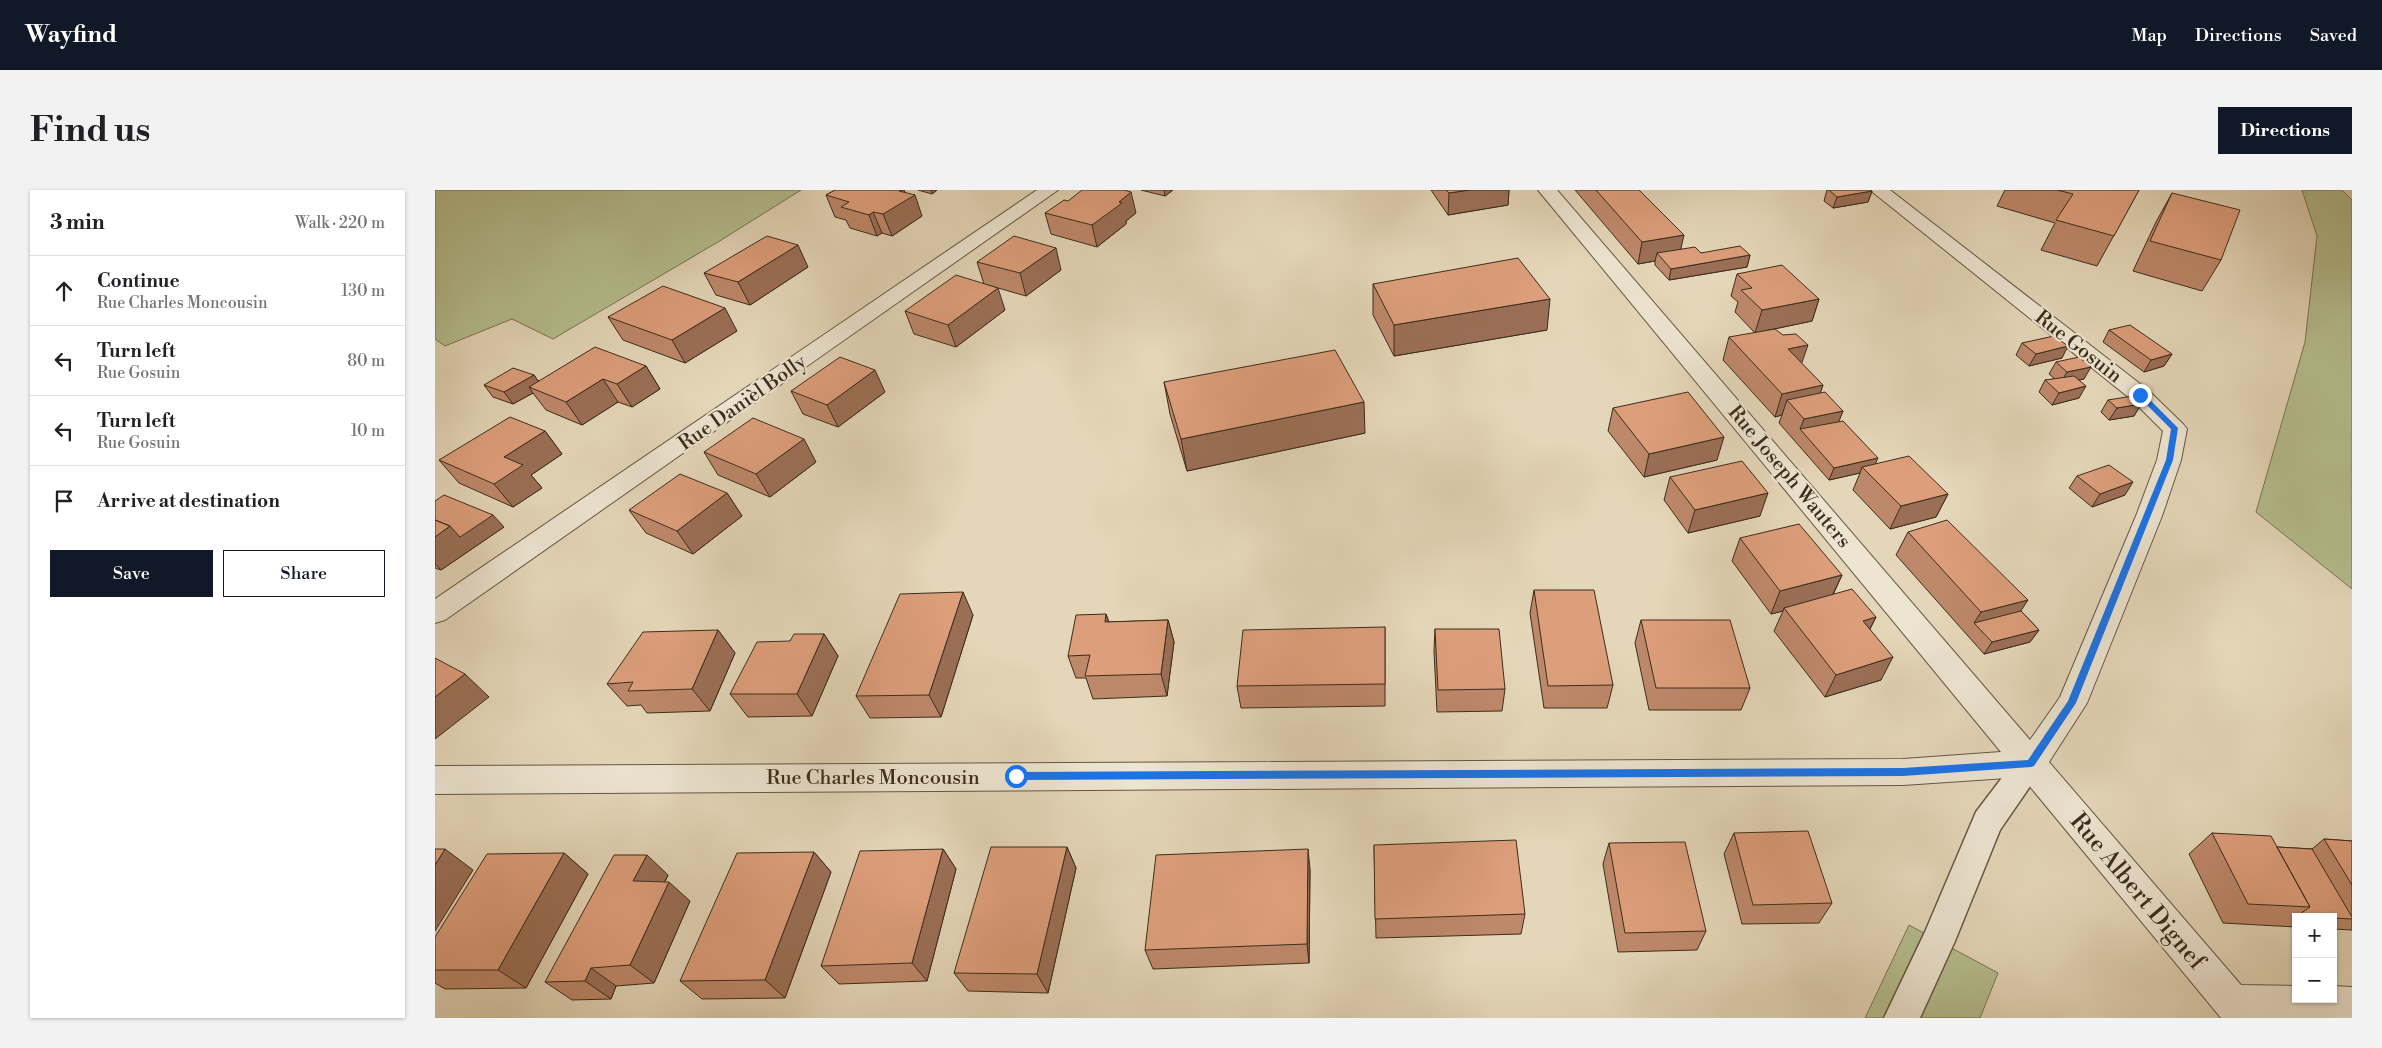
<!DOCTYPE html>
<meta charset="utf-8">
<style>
body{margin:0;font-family:"Libre Bodoni",serif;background:#f2f2f2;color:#202124}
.controls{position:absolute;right:15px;bottom:15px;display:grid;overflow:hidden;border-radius:0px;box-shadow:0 1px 4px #0004}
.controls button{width:45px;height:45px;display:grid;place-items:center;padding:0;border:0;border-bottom:1px solid #e0e0e0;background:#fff;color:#202124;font:25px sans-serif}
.stop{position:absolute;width:15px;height:15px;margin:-11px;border:4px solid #1a73e8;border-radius:50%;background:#fff}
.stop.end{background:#1a73e8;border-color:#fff;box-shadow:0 1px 5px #0008}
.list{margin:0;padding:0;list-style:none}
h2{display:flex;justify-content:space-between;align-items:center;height:65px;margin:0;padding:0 20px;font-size:21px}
h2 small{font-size:16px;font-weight:400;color:#757577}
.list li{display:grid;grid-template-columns:32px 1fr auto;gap:15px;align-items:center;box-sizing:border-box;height:70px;padding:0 20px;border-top:1px solid #e0e0e0}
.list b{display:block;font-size:19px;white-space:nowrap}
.list p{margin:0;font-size:16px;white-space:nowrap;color:#757577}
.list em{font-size:16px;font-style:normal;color:#757577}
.actions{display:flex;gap:10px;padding:15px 20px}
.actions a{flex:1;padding:11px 0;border:1px solid #111827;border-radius:0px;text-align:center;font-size:18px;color:#111827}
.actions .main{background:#111827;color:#fff}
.icon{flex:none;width:28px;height:28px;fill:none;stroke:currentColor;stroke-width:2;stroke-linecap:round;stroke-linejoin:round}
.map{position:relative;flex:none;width:1917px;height:828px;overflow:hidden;border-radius:0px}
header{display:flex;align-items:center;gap:30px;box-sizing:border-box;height:70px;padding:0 25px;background:#111827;color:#fff}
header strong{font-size:24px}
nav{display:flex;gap:28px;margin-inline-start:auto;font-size:18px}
.intro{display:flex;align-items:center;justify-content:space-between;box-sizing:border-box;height:120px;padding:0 30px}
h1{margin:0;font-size:35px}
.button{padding:12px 22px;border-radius:0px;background:#111827;color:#fff;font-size:18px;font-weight:700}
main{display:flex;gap:30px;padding:0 30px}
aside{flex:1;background:#fff;border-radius:0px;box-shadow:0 1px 4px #0004}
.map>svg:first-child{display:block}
.green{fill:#b5bd8e;stroke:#787554}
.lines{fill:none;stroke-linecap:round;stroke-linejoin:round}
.lane-casing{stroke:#665742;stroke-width:3}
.street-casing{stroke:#665742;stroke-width:2}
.lane{fill:#ede4d1;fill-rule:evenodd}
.street{fill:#ede4d1;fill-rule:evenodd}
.wall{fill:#be886a;stroke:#3c2d1b}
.shaded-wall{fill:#9b6f56;stroke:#3c2d1b}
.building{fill:#dd9e7b;stroke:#3c2d1b}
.route{fill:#1a73e8}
.labels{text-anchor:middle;stroke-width:4.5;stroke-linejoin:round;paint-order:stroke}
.street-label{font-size:20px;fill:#3c2d1b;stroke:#ede4d1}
.near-street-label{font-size:24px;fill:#3c2d1b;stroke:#ede4d1}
</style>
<header>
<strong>Wayfind</strong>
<nav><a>Map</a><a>Directions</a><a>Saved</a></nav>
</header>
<div class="intro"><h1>Find us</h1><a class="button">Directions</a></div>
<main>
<aside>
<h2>3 min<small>Walk · 220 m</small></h2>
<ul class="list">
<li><svg class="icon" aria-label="ahead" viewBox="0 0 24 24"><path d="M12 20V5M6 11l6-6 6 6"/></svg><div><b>Continue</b><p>Rue Charles Moncousin</p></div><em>130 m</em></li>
<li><svg class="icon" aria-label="left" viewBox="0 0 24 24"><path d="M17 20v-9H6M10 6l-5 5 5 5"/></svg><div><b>Turn left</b><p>Rue Gosuin</p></div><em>80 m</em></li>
<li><svg class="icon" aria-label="left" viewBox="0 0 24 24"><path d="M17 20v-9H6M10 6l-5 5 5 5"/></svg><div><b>Turn left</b><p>Rue Gosuin</p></div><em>10 m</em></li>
<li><svg class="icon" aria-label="arrive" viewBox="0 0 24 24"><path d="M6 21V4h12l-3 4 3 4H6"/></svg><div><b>Arrive at destination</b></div></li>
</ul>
<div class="actions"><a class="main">Save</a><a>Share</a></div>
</aside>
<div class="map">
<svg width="1917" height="828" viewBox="0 0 1917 828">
<rect width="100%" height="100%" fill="#e4d6b8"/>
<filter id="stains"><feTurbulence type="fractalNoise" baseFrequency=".004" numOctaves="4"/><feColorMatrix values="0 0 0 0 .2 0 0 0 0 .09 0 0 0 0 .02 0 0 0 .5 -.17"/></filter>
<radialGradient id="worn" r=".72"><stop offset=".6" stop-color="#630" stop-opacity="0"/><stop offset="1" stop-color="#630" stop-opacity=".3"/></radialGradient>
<path class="green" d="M0,0H366L283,52L118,149L77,129L10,156L0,149Z
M1867,0H1907L1917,10V399L1821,322L1870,152L1882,46Z
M1474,735L1563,783L1545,828H1430Z"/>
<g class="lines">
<g class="lane-casing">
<path id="lane" d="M1596,560L1607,564L1611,573L1565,640L1520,751L1485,828H1449L1490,742L1541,622L1585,564Z"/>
</g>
<g class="street-casing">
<path id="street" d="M602,0H623L10,430L0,433V409Z
M1103,0H1122L1595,550L1625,507L1701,326L1722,270L1728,241L1697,210L1435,0H1455L1713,200L1748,234L1752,239L1746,270L1727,326L1652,513L1614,572L1806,795L1861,796V809H1898V796L1917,797V828H1786L1587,587L1468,595L0,604V576L1468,569L1566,562Z"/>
</g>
<use href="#lane" class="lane"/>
<use href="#street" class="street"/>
</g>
<path class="wall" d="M400,0H469L470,2L487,26L457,46L447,43L442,46L415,38L411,30L400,27L391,5Z
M483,0H502L497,4Z
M706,0H738L730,6Z
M996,0H1074L1073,15L1013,25Z
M1140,0H1204L1245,59L1266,63L1315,65L1312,77L1234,90L1220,75V71L1203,74Z
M1392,0H1436L1437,1L1433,12L1398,18L1389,11Z
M1570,0H1704L1662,76L1606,60L1620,33L1562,16Z
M1737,3L1786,70L1767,101L1698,81L1721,32Z
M610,23H701L691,31V34L662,57L616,44Z
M542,72L626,80L591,106L549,94Z
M373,77L315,115L281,105L269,83Z
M1302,84L1384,109L1377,131L1320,143L1300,122L1303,112L1296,106Z
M938,94L1112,140L959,166L938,125Z
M570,120L521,157L479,144L470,121Z
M173,127L302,141L250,173L188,150Z
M1674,140L1737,164L1729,176L1709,182L1668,152Z
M1294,147L1366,173L1388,195L1385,203L1408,221L1403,232L1440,274L1513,304L1501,327L1455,339L1418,300L1425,283L1394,290L1344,233L1347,225L1340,227L1288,170Z
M1587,153L1627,168L1594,176L1581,165Z
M1621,172L1649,189L1644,190V208L1617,215L1604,202L1610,190L1620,189L1614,184Z
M211,176L225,199L197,217L183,212L147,235L111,220L98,203L78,214L58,207L49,195L99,185L103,191Z
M729,192L930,243L752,281L735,224Z
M356,201L450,202L403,237L368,224Z
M1673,210L1706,214L1699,226L1674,230L1666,222Z
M1178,218L1282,270L1209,287L1173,241Z
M110,241L127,264L96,285L107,298L78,317L24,293L4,270Z
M269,262L381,272L335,307L283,285Z
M1642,286L1690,305L1657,317L1634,298Z
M1235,287L1325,326L1253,343L1229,310Z
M292,303L307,326L258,364L211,343L194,320Z
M0,311L69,337L6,380L0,378Z
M1473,342L1586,421L1604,440L1595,452L1549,464L1461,365Z
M1305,348L1407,385L1398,405L1441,427L1435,439L1446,490L1390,507L1339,441L1348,421L1336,424L1297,371Z
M1099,400L1178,495L1172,518H1109L1095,423Z
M671,424L674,432L733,430L739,452L732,506L658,509L651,488H641L633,466Z
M538,425L506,527L435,528L421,506Z
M1206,430L1315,498L1306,520H1214L1200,453Z
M950,437V516L806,518L802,496Z
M1000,439L1070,499L1067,521L1002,522L999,461Z
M283,440L300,463L275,521L212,523L206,515L192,516L172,494Z
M389,444L403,466L377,526L313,527L295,504L355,451Z
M1299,643L1397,713L1384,733L1307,734L1289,664Z
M1777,643L1842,657L1877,659L1889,649L1917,651V740L1898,739V727H1861V737L1788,733L1754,664Z
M1174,653L1271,741L1262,760L1183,762L1168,674Z
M939,655L1090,724L1086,744L941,748Z
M632,657L641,678L613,803L533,801L519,783Z
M508,659L521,679L492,791L404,794L386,776Z
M379,662L396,682L350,808L267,809L245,791Z
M129,663L153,684L91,798L10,799L0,793V747Z
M875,679L874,773L718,779L710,760Z
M233,685L230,692L255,711L219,793L181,796L176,809L137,810L110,792Z"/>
<path class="shaded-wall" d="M466,0H469L472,9L480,5L487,26L457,46L448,24L464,1Z
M496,0H502L497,4Z
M729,0H738L730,6Z
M1034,0H1074L1073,15L1013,25L1014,3Z
M1437,1L1433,12L1398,18L1402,7Z
M696,2L701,23L691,31V34L662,57L657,35L684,12Z
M438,22L447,43L442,46L434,25Z
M1249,45L1244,67L1222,63L1220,71L1203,74L1207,52Z
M363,55L373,77L315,115L303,92Z
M621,58L626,80L591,106L585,83Z
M1315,65L1312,77L1234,90L1236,79Z
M563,98L570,120L521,157L513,135Z
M1115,109L1112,140L959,166V135Z
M1384,109L1377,131L1320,143L1327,120Z
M290,118L302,141L250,173L237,150Z
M1373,155L1365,178L1353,159Z
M1633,156L1627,168L1594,176L1601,164Z
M1737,164L1729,176L1709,182L1716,170Z
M211,176L225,199L197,217L182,194Z
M1656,177L1649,189L1625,194L1632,182Z
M440,180L450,202L403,237L392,215Z
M99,185L107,197H94L98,203L78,214L69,202Z
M168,189L183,212L147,235L131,212Z
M1388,195L1380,218L1352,210L1347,225L1340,227L1347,204Z
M1651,196L1644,208L1617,215L1624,203Z
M929,212L930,243L752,281L746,249Z
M1706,214L1699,226L1674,230L1682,218Z
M1408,221L1399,244L1365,239L1369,229Z
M110,241L127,264L96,285L107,298L78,317L59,294L69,267Z
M1289,247L1282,270L1209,287L1214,264Z
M369,249L381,272L335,307L321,284Z
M1443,268L1437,281L1427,277L1425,283L1394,290L1399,278Z
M1698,292L1690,305L1657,317L1665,304Z
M292,303L307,326L258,364L242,341Z
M1333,303L1325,326L1253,343L1260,320Z
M1513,304L1501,327L1455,339L1466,316Z
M58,325L69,337L6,380L0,374V347L15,336Z
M1407,385L1396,408L1349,418L1348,421L1336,424L1345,401Z
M528,402L538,425L506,527L494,505Z
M1593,410L1578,433H1539L1546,422Z
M671,424L678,446L670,432Z
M1441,427L1429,450L1428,431Z
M733,430L739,452L732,506L726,484Z
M283,440L300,463L275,521L257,499Z
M1604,440L1595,452L1549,464L1557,452Z
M389,444L403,466L377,526L362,504Z
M1458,467L1446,490L1390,507L1401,485Z
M30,484L54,507L0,549V507Z
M632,657L641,678L613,803L602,784Z
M10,659L38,680L0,741V675Z
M508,659L521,679L492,791L477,773Z
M873,659L875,679L874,773L872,754Z
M379,662L396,682L350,808L330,790Z
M129,663L153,684L91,798L63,780Z
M212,665L233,685L220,711L198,691Z
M234,692L255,711L219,793L195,775Z
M156,778L181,796L176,809L150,791Z"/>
<path class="building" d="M400,0H466L464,1L480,5L448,24L438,22L434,25L406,17L414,12L391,5Z
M647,0H689L696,2L684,12L687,13L657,35L610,23L629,10L633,11Z
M1011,0H1034L1014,3Z
M1161,0H1204L1249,45L1207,52Z
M1394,0H1436L1437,1L1402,7Z
M1622,0H1704L1679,46L1621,30L1638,4Z
M1737,3L1805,20L1786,70L1715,51Z
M332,46L363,55L303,92L269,83Z
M579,46L621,58L585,83L542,72Z
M1305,56L1315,65L1236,79L1222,63L1260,57L1266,63Z
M1083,68L1115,109L959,135L938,94Z
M1347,75L1384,109L1327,120L1306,100L1317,98L1302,84Z
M521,85L563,98L513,135L470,121Z
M228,96L290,118L237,150L173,127Z
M1695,135L1737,164L1716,170L1674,140Z
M1340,139L1348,145L1361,144L1373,155L1353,159L1388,195L1347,204L1294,147Z
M1619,146L1633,156L1601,164L1587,153Z
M160,157L211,176L182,194L168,189L131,212L94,197Z
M900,160L929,212L746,249L729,192Z
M405,167L440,180L392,215L356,201Z
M1644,167L1656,177L1632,182L1621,172Z
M78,178L99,185L69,202L49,195Z
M1639,186L1651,196L1624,203L1610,190Z
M1253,202L1289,247L1214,264L1178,218Z
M1390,202L1408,221L1369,229L1352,210Z
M1698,206L1706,214L1682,218L1673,210Z
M75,227L110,241L69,267L88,275L59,294L4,270Z
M318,228L369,249L321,284L269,262Z
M1408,231L1443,268L1399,278L1365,239Z
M1474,266L1513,304L1466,316L1427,277Z
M1307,271L1333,303L1260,320L1235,287Z
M1674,275L1698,292L1665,304L1642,286Z
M245,284L292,303L242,341L194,320Z
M9,305L58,325L25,347L15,336L0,330V311Z
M0,330L15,336L0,347Z
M1512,330L1593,410L1546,422L1473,342Z
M1364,334L1407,385L1345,401L1305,348Z
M1417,399L1441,427L1428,431L1458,467L1401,485L1349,418Z
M1099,400H1159L1178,495L1113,496Z
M528,402L494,505L421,506L465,404Z
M1586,421L1604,440L1557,452L1539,433Z
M671,424L670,432L733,430L726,484L650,486L655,465L633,466L641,425Z
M1206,430H1295L1315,498H1221Z
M950,437V494L802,496L808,440Z
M1000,439H1064L1070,499L1003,500Z
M283,440L257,499L193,501L198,492L172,494L208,442Z
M359,444H389L362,504H295L322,452L355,451Z
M0,468L30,484L0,507Z
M1373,641L1397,713L1318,715L1299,643Z
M1777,643L1836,646L1875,717L1813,714Z
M1889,649L1917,651V695Z
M1081,650L1090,724L940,729L939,655Z
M1250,652L1271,741L1190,743L1174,653Z
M556,657H632L602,784L519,783Z
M1842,657L1877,659L1917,727V729L1898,728V727L1862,726L1875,717Z
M0,659H10L0,675Z
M508,659L477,773L386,776L425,661Z
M873,659L872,754L710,760L721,665Z
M379,662L330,790L245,791L302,663Z
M129,663L63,780H0V747L52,664Z
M179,665H212L198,691L234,692L195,775L156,778L150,791L110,792Z"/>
<path class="route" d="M1703,203H1708L1743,238L1738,270L1641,513L1599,576L1596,577L1468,586L581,590L576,586L581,582L1468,578L1593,570L1633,511L1731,270L1736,239L1703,206Z"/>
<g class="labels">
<g class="street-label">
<text transform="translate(1644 156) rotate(38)" y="7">Rue Gosuin</text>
<text transform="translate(307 212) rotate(-35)" y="7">Rue Danièl Bolly</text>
<text transform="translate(1355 286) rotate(50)" y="7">Rue Joseph Wauters</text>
<text x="438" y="594">Rue Charles Moncousin</text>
</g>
<g class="near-street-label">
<text transform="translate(1703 701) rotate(50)" y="8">Rue Albert Dignef</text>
</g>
</g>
<rect width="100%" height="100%" filter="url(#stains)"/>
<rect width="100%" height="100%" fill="url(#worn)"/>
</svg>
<div class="controls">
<button>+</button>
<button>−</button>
</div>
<div class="stop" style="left:581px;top:586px"></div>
<div class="stop end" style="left:1705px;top:205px"></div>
</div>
</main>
